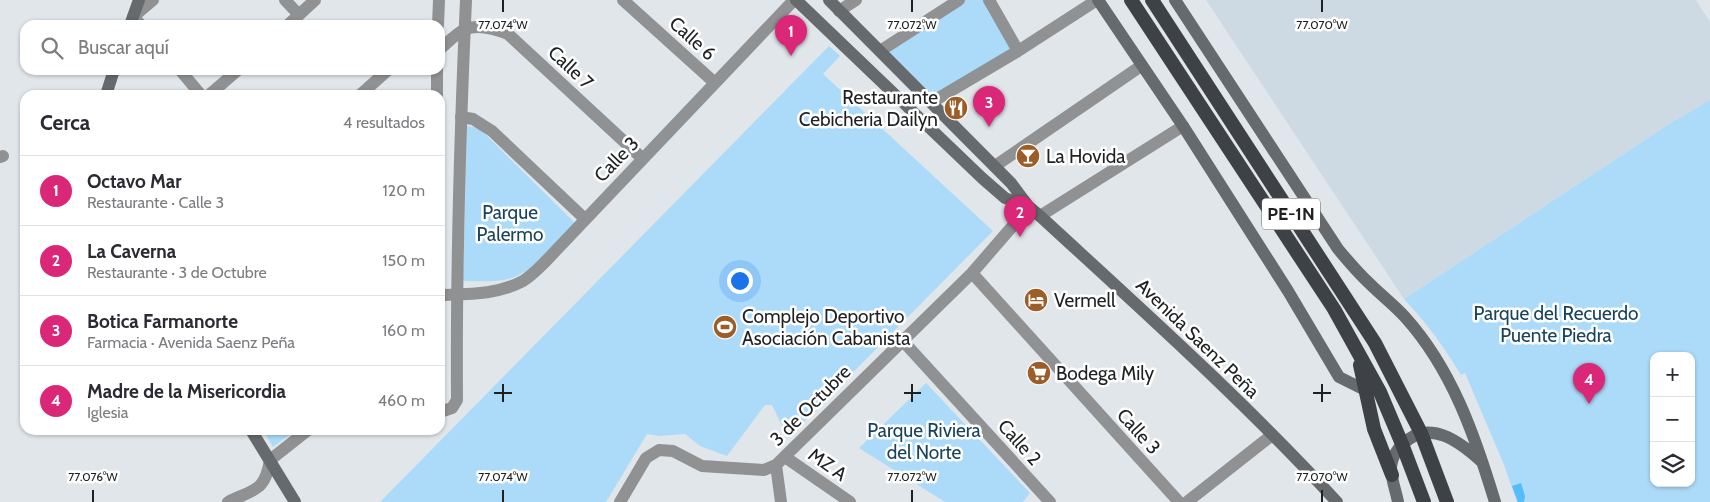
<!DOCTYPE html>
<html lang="es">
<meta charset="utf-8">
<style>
body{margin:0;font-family:Cabin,sans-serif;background:#f2f2f3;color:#2b2b33}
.controls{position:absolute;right:15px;bottom:15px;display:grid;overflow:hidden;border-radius:10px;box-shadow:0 1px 4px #0004}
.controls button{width:45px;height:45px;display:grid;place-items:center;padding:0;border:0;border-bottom:1px solid #e1e1e2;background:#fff;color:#2b2b33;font:25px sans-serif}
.you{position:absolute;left:739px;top:280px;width:18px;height:18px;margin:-12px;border:4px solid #fff;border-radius:50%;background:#1a73e8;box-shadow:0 0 0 8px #1a73e833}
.badge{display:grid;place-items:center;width:32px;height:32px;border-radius:50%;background:#db2777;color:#fff;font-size:16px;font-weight:700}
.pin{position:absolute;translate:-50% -41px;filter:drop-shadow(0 1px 2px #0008)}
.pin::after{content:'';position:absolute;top:26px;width:18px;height:15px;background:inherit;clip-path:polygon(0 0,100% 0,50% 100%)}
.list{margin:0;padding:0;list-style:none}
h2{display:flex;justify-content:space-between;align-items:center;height:65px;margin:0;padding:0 20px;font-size:21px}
h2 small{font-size:16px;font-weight:400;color:#7c7c81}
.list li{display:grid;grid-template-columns:32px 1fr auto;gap:15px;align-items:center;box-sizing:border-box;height:70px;padding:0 20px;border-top:1px solid #e1e1e2}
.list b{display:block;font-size:19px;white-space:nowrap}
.list p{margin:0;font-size:16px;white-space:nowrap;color:#7c7c81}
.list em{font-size:16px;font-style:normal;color:#7c7c81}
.icon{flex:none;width:28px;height:28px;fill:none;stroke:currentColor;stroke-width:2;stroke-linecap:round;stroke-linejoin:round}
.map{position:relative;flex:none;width:1710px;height:502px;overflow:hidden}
.search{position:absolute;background:#fff;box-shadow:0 1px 4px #0004;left:20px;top:20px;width:425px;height:55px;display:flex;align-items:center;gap:12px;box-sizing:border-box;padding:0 18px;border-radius:15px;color:#7c7c81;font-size:19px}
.panel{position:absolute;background:#fff;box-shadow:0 1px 4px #0004;left:20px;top:90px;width:425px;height:345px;border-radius:15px}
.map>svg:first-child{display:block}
.built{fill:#cedae3}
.green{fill:#acdbfa;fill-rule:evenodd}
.water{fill:#54bcf9}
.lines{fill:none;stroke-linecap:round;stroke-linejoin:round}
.minor{stroke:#8f9193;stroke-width:12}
.tertiary{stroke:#8f9193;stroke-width:12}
.secondary{stroke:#666a6c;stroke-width:12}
.trunk{stroke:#3e4246;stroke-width:14}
.ticks{fill:none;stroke:#1e2021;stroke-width:2}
.labels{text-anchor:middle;stroke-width:5;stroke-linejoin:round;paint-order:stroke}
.shield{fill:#fff;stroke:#626364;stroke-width:1}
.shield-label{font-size:18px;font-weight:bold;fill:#1e2021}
.street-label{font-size:19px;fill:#1e2021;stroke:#fff}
.poi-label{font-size:19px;fill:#1e2021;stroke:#fff;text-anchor:start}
.park-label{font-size:19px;fill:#18435c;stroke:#fff}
.ticks-label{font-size:12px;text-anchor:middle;fill:#1e2021;stroke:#fff;stroke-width:5;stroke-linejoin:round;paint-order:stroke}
</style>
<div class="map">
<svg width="1710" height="502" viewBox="0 0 1710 502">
<rect width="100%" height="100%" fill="#e0e6ea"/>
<path class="built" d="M1206,0H1696L1710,22V100L1669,124L1404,299Z"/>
<path class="green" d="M957,0H995L1021,45L926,107L875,54Z
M829,46L840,56L823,74L993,231L788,438L772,405H765L727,456L700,446L685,434L659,436L647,434L606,502H380Z
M1710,100V502H1517L1504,465L1465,373L1461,375C1443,345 1428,325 1404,299L1669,124ZM1654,356H1691V483H1654Z
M467,126L479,128L575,223C559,239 538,266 517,276C501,283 481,281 463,281Z
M926,383L1030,493L1023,502H945L859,448Z
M263,430H296L273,447Z"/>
<path class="water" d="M1521,483L1525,496L1524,502H1518L1512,486Z"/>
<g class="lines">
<path class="minor" d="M285,0L299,15
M623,0L715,83
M989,0L1018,51
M141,25L133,17L153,0
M288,25L315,0
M440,49C447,43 457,33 465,29C479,24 496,29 508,34L643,159
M880,51L959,0
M180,70L201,95
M209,95L238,70
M360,95L388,70
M932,102L1018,51L1097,0
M461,117L473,119L492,131L585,219
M0,157L3,156
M995,166L1141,66
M1040,216L1183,126
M972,273L1179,502
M440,295C469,294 497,295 523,281C531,276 538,269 544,263L794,0
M902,340L1050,502
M785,457L850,502
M776,465L781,502
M228,502C254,489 265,492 270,460
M620,502L646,458L659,450L673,451L702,466L764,470L776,465L972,273L1029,207
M1187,502L1272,435"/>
<path class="tertiary" d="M839,11L856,0
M438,25L439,0
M437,95V70
M440,412L452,408L457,400C456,267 460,133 466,0
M270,460L308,430"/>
<path class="secondary" d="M796,0L982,178L1005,198L1029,207L1040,216C1141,309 1244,401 1337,502
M829,0L1011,183L1029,207
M1098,0L1183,126L1288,291L1339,377L1365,390
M1175,0L1338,249C1348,261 1358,273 1369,283C1381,295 1394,305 1405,317C1452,369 1475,436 1495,502
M130,25L139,0
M106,95L114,70
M251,430L295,502
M1398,502C1396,491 1391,479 1391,467C1392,458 1396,450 1403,444C1429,418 1460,442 1481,461"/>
<path class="trunk" d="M1131,0L1334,309L1380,392L1402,444L1424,502
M1152,0L1375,343L1421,433L1447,502
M1360,365L1374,429L1392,475"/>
</g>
<path class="ticks" d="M503,0V12M912,0V12M1322,0V12M503,384V402M912,384V402M1322,384V402M494,393H512M904,393H921M1313,393H1331M93,490V502M503,490V502M912,490V502M1322,490V502"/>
<defs>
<g id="restaurant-disc" transform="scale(1.25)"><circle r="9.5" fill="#9d5d27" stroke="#fff"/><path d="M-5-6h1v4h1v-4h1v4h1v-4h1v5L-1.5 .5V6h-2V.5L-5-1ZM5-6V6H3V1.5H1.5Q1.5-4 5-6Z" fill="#fff"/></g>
<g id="bar-disc" transform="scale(1.25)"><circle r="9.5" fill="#9d5d27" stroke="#fff"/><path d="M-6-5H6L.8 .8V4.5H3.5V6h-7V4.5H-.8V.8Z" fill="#fff"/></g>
<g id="hotel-disc" transform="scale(1.25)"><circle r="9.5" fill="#9d5d27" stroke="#fff"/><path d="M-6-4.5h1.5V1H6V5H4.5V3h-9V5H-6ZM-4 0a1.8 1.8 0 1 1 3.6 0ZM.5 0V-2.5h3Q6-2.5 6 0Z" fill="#fff"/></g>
<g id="stadium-disc" transform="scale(1.25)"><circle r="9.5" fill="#9d5d27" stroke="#fff"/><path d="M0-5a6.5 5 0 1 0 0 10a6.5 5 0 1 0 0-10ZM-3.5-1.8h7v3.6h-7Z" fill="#fff"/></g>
<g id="supermarket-disc" transform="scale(1.25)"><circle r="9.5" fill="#9d5d27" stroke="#fff"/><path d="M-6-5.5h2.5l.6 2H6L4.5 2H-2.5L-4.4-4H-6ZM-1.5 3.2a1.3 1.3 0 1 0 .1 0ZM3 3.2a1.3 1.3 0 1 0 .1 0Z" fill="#fff"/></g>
</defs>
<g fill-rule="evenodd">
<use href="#restaurant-disc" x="956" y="108"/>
<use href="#bar-disc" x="1028" y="156"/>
<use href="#hotel-disc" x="1036" y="300"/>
<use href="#stadium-disc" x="725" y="327"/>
<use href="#supermarket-disc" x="1039" y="373"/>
</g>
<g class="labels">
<rect class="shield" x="1262" y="198.5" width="58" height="31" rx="4"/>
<g class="shield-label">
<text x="1291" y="220">PE-1N</text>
</g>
<g class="street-label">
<text transform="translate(693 38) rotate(42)" y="7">Calle 6</text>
<text transform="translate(571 67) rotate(43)" y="7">Calle 7</text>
<text transform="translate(616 159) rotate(-46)" y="7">Calle 3</text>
<text transform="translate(1198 338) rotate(44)" y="7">Avenida Saenz Peña</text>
<text transform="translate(810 405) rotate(-45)" y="7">3 de Octubre</text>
<text transform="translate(1139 431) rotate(48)" y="7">Calle 3</text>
<text transform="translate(1020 442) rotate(48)" y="7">Calle 2</text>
<text transform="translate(828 464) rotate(35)" y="7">MZ A</text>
</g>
<g class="poi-label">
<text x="938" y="104" text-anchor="end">Restaurante<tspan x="938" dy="22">Cebicheria Dailyn</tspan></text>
<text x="1046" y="163">La Hovida</text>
<text x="1054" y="307">Vermell</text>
<text x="742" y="323">Complejo Deportivo<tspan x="742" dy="22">Asociación Cabanista</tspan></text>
<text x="1056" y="380">Bodega Mily</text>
</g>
<g class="park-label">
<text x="510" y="219">Parque<tspan x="510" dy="22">Palermo</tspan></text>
<text x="1556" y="320">Parque del Recuerdo<tspan x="1556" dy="22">Puente Piedra</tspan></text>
<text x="924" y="437">Parque Riviera<tspan x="924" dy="22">del Norte</tspan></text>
</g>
</g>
<g class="ticks-label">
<text x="503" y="29">77.074°W</text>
<text x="912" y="29">77.072°W</text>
<text x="1322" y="29">77.070°W</text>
<text x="93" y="481">77.076°W</text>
<text x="503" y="481">77.074°W</text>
<text x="912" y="481">77.072°W</text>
<text x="1322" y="481">77.070°W</text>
</g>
</svg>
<div class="controls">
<button>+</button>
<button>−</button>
<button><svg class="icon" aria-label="layers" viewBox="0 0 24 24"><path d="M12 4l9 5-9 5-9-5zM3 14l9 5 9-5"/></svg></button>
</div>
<div class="you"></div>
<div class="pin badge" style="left:791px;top:56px">1</div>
<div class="pin badge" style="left:1020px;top:237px">2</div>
<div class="pin badge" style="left:989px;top:127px">3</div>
<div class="pin badge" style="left:1589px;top:404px">4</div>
<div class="search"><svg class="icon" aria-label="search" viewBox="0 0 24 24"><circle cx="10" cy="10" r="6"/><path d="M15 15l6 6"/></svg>Buscar aquí</div>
<section class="panel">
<h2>Cerca<small>4 resultados</small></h2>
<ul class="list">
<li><span class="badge">1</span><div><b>Octavo Mar</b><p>Restaurante · Calle 3</p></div><em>120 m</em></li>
<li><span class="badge">2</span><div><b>La Caverna</b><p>Restaurante · 3 de Octubre</p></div><em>150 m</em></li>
<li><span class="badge">3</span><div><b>Botica Farmanorte</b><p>Farmacia · Avenida Saenz Peña</p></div><em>160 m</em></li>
<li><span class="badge">4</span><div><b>Madre de la Misericordia</b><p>Iglesia</p></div><em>460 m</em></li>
</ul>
</section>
</div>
